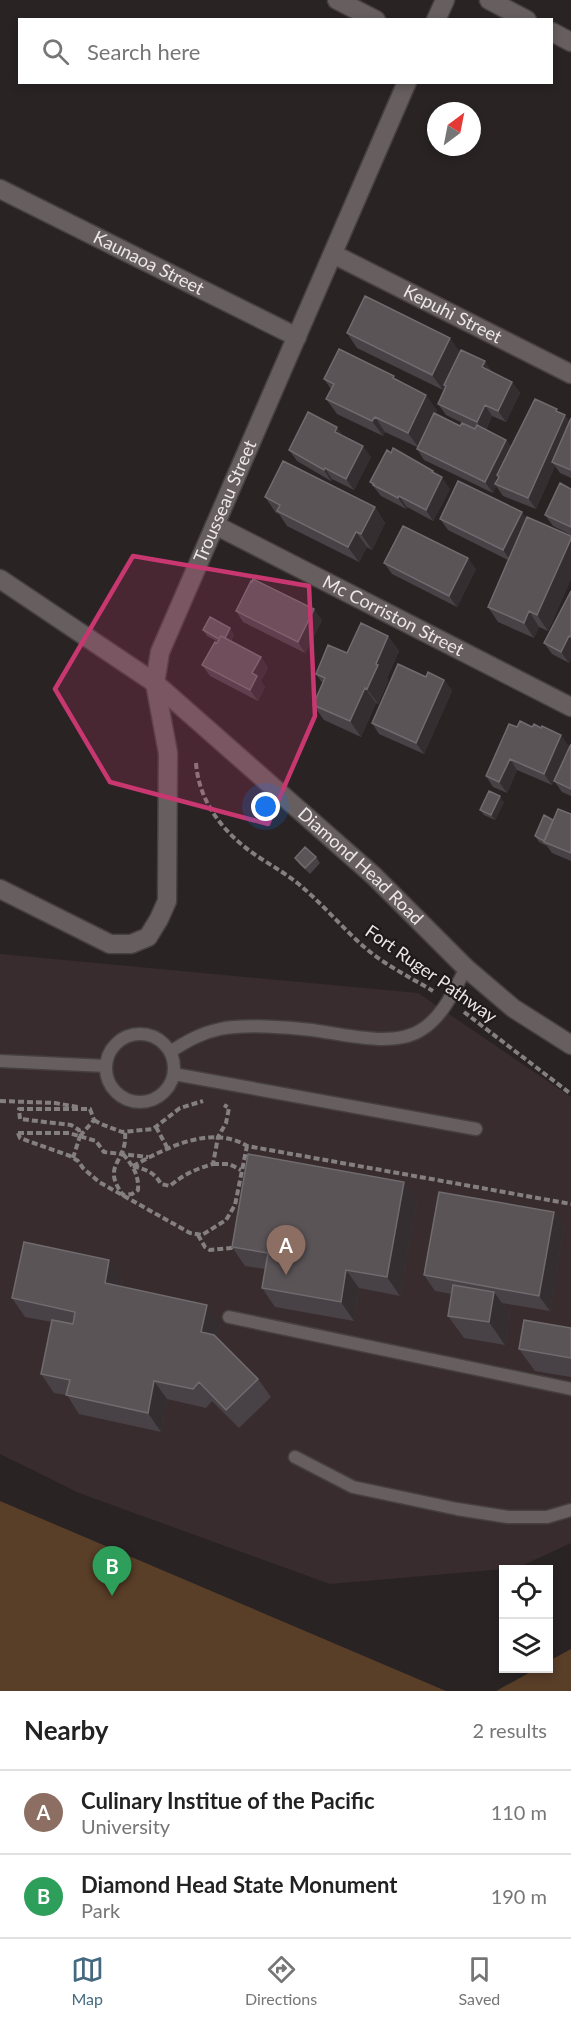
<!DOCTYPE html>
<style>
body{margin:0;font-family:Lato,sans-serif;background:#f6f6f6;color:#222}
.controls{position:absolute;right:18px;bottom:18px;display:grid;overflow:hidden;border-radius:0px;box-shadow:0 3px 9px #0003}
.controls button{width:54px;height:54px;display:grid;place-items:center;padding:0;border:0;border-bottom:2px solid #e0e0e0;background:#fff;color:#222;font:30px sans-serif}
.compass{position:absolute;left:427px;top:102px;width:54px;height:54px;border-radius:50%;background:#fff;box-shadow:0 3px 9px #0003;rotate:32deg}
.you{position:absolute;left:266px;top:807px;width:21px;height:21px;margin:-15px;border:4px solid #fff;border-radius:50%;background:#1a73e8;box-shadow:0 0 0 9px #1a73e833}
.badge{display:grid;place-items:center;width:39px;height:39px;border-radius:50%;background:#446a80;color:#fff;font-size:20px;font-weight:700}
.pin{position:absolute;translate:-50% -50px;filter:drop-shadow(0 2px 3px #0008)}
.pin::after{content:'';position:absolute;top:32px;width:21px;height:18px;background:inherit;clip-path:polygon(0 0,100% 0,50% 100%)}
.list{margin:0;padding:0;list-style:none}
h2{display:flex;justify-content:space-between;align-items:center;height:78px;margin:0;padding:0 24px;font-size:26px}
h2 small{font-size:20px;font-weight:400;color:#767676}
.list li{display:grid;grid-template-columns:39px 1fr auto;gap:18px;align-items:center;box-sizing:border-box;height:84px;padding:0 24px;border-top:2px solid #e0e0e0}
.list b{display:block;font-size:22px;white-space:nowrap}
.list p{margin:0;font-size:20px;white-space:nowrap;color:#767676}
.list em{font-size:20px;font-style:normal;color:#767676}
.icon{flex:none;width:33px;height:33px;fill:none;stroke:currentColor;stroke-width:2;stroke-linecap:round;stroke-linejoin:round}
.map{position:relative;flex:none;width:571px;height:1691px;overflow:hidden}
.search{position:absolute;background:#fff;box-shadow:0 3px 9px #0003;left:18px;right:18px;top:18px;height:66px;display:flex;align-items:center;gap:15px;box-sizing:border-box;padding:0 21px;border-radius:0px;color:#767676;font-size:22px}
.sheet{height:246px;background:#fff}
nav{display:flex;justify-content:space-around;align-items:center;box-sizing:border-box;height:84px;border-top:2px solid #e0e0e0;background:#fff;font-size:16px;color:#767676}
nav a{display:grid;justify-items:center;gap:3px}
nav .on{color:#446a80}
.map>svg:first-child{display:block}
.built{fill:#392c2e}
.green{fill:#593e28}
.lines{fill:none;stroke-linecap:round;stroke-linejoin:round}
.service-casing{stroke:#464041;stroke-width:15}
.minor-casing{stroke:#464041;stroke-width:21}
.tertiary-casing{stroke:#464041;stroke-width:21}
.path{stroke:#847f80;stroke-width:4;stroke-dasharray:6 3;stroke-linecap:butt}
.service{stroke:#665e5f;stroke-width:12}
.minor{stroke:#665e5f;stroke-width:18}
.tertiary{stroke:#665e5f;stroke-width:18}
.wall{fill:#484246}
.shaded-wall{fill:#342e31}
.building{fill:#5a5457;stroke:#706b6e;stroke-width:1.5}
.marked{fill:#c83770;fill-opacity:0.2;stroke:#c83770;stroke-width:4.5;stroke-linejoin:round}
.labels{text-anchor:middle;stroke-width:4.5;stroke-linejoin:round;paint-order:stroke}
.street-label{font-size:18px;fill:#ebe6e7;stroke:#201a1b}
</style>
<div class="map">
<svg width="571" height="1691" viewBox="0 0 571 1691">
<rect width="100%" height="100%" fill="#292324"/>
<path class="built" d="M0,954L418,993L571,1097V1543L517,1568L330,1584L79,1493L0,1454Z"/>
<path class="green" d="M0,1501L446,1691H0Z
M571,1649V1691H496L536,1669L548,1668L549,1661Z"/>
<g class="lines">
<g class="service-casing">
<path id="service" d="M106 1068a34 34 0 1 1 68 0a34 34 0 1 1-68 0Z
M170,1052C187,1041 201,1033 220,1029C243,1024 288,1027 312,1030C342,1034 394,1048 421,1030C443,1017 454,990 466,968
M0,1061L106,1066
M174,1074L476,1129
M229,1317L571,1389
M295,1457L353,1487L457,1509L508,1517H547L571,1510"/>
</g>
<g class="minor-casing">
<g id="minor">
<path d="M337,0L376,20"/>
<path d="M489,0L527,20"/>
<path d="M436,20L445,0"/>
<path d="M552,32L571,42"/>
<path id="s1" d="M0,189L297,337"/>
<path id="s2" d="M333,254L571,374"/>
<path id="s3" d="M215,525L571,707"/>
<path id="s4" d="M0,889L110,944H131L148,937L159,919L167,901L168,753L155,683L160,652L407,82"/>
</g>
</g>
<g class="tertiary-casing">
<g id="tertiary">
<path id="s5" d="M0,579L155,683L374,876L466,968L513,1008L571,1045"/>
</g>
</g>
<path class="path" d="M196,763C199,804 226,836 260,858C274,867 288,875 301,886C327,908 348,935 374,955C393,969 413,979 433,991
M464,1012L571,1094
M0,1101L55,1103L78,1107
M94,1120L101,1124L122,1132L153,1129L180,1108L203,1101
M156,1127L168,1149
M18,1133L20,1138L70,1156L78,1161L83,1168L99,1182L190,1233L202,1235L226,1220L235,1205L247,1146
M18,1133H69L96,1141L104,1152L148,1157
M123,1154C133,1166 139,1175 138,1190L132,1194L123,1195C100,1164 128,1163 125,1132
M73,1158L80,1136L79,1130L71,1125L20,1119L19,1109H90L94,1120L80,1136
M213,1164H229L241,1170
M133,1166C166,1148 211,1124 247,1146L571,1204
M133,1166C147,1170 154,1172 161,1184L170,1186C184,1174 196,1169 213,1164L218,1137L226,1123L229,1108L224,1105
M198,1235L205,1247L210,1250L231,1248L234,1244"/>
<use href="#service" class="service"/>
<use href="#minor" class="minor"/>
<use href="#tertiary" class="tertiary"/>
</g>
<path class="wall" d="M347,333L460,351L492,372L512,382L520,393L506,422L492,416L486,430L506,440L511,447L560,413L565,415L569,422L571,418V478L560,473L555,466L536,509L503,496L496,486L493,493L424,460L417,449V447L385,432L383,436L337,414L326,399L331,389L324,379L397,381L437,410L435,414L460,426L475,429L446,415L438,404L446,388L445,386L443,390L357,348Z
M343,436L371,457L354,490L332,479L331,481L297,461L289,450Z
M435,474L450,489L433,521L407,507L406,509L381,496L370,482Z
M571,489V535L553,526L545,515Z
M265,497L375,507L385,523L372,550L367,547L359,562L287,526L279,514L276,513Z
M440,519H526L571,536V579L548,631L539,627L534,638L498,622L488,607L508,560L448,530Z
M384,563L476,569L457,607L392,574Z
M571,591V659L569,663L552,654L544,643Z
M236,611L322,620L305,653L243,622Z
M203,630L234,634L231,641L261,657L268,668L261,681L265,687L258,701L210,676L202,665L218,642L207,636Z
M388,636L399,651L387,678L388,681L378,704L376,703L361,737L324,720L313,705L323,684L316,674L347,653Z
M426,677L444,680L452,691L424,754L379,734L372,723Z
M517,727L569,746L552,785L517,770L507,793L493,787L486,776Z
M571,744V796L562,792L554,781Z
M504,802L495,820L484,815L480,810Z
M571,814V861L552,853L547,846L539,842L535,836L553,820Z
M316,857L320,863L310,874L299,864L295,858Z
M417,1200L400,1296L359,1288L354,1321L275,1307L262,1288L265,1269L245,1266L232,1247Z
M554,1212L564,1228L550,1311L502,1303L510,1314L505,1345L464,1338L448,1316L452,1294L435,1291L424,1275Z
M122,1279L121,1287L220,1324L217,1338L258,1379L271,1397L239,1428L212,1401L206,1408L167,1399L161,1432L79,1414L67,1395L54,1393L41,1374L52,1322L25,1317L12,1298Z
M571,1328V1377L535,1371L519,1349Z"/>
<path class="shaded-wall" d="M450,338L461,353L443,390L432,375Z
M485,361L492,372L482,367Z
M512,382L520,393L506,422L498,411Z
M426,395L437,410L419,448L408,433Z
M485,405L492,416L484,433L477,422Z
M557,409L563,418L565,415L571,424L552,462L555,466L536,509L528,498Z
M375,417L385,432L383,436L372,421Z
M337,427L345,438L335,432Z
M506,440L514,451L497,475L500,479L495,484L496,486L493,493L485,482Z
M363,446L371,457L354,490L346,479Z
M325,468L332,479L331,481L324,470Z
M433,471L440,481L442,477L450,489L433,521L426,510Z
M399,496L407,507L406,509L398,498Z
M375,507L385,523L372,550L361,534Z
M522,512L530,523L511,561L503,550Z
M356,532L367,547L359,562L348,547Z
M571,539V579L548,631L537,615Z
M468,558L476,569L457,607L449,596Z
M314,609L322,620L305,653L298,642Z
M529,611L539,627L534,638L524,623Z
M230,628L234,634L227,647L223,641Z
M388,636L399,651L387,678L388,681L378,704L367,689L376,664Z
M569,636L571,638V659L569,663L561,652Z
M261,657L268,668L261,681L265,687L258,701L250,690L252,673Z
M444,680L452,691L424,754L416,743Z
M365,688L376,703L361,737L350,721Z
M561,735L569,746L552,785L544,774Z
M510,759L517,770L507,793L499,782Z
M500,796L504,802L495,820L491,815Z
M404,1182L417,1200L400,1296L387,1277Z
M554,1212L564,1228L550,1311L539,1296Z
M109,1260L122,1279L118,1302L105,1283Z
M346,1270L359,1288L354,1321L341,1302Z
M494,1292L510,1314L505,1345L489,1322Z
M207,1305L220,1324L214,1351L201,1332Z
M154,1381L167,1399L161,1432L148,1413Z"/>
<path class="building" d="M365,296L450,338L432,375L347,333Z
M339,349L394,376L393,378L426,395L408,433L375,417L372,421L326,399L334,384L324,379Z
M461,350L485,361L482,367L512,382L498,411L485,405L477,422L438,404L446,386L444,385Z
M535,399L557,409L556,411L565,415L528,498L495,484L499,477L497,475Z
M308,412L337,427L335,432L363,446L346,479L325,468L324,470L289,450Z
M434,413L460,426L462,423L475,429L477,425L506,440L485,482L417,449Z
M571,418V470L552,462Z
M393,448L433,471L432,472L442,477L426,510L399,496L398,498L373,485L374,484L370,482L387,450L391,453Z
M283,461L375,507L361,534L356,532L348,547L277,511L280,505L265,497Z
M458,481L522,512L503,550L440,519Z
M560,483L571,489V527L545,515Z
M527,517L571,536V539L537,615L529,611L524,623L488,607Z
M403,526L468,558L449,596L384,563Z
M253,579L314,609L298,642L236,611L251,581L252,582Z
M571,591V637L569,636L561,652L544,643Z
M210,617L230,628L225,638L221,636L219,639L203,630Z
M361,623L388,636L376,664L378,665L367,689L365,688L350,721L313,705L325,678L316,674L328,645L347,653Z
M221,636L261,657L252,673L257,676L250,690L202,665L215,642L217,643Z
M398,664L426,677L428,672L444,680L416,743L372,723Z
M520,721L532,727L534,724L541,728L542,726L561,735L544,774L510,759L499,782L486,776L509,724L517,727Z
M571,744V789L554,781Z
M489,791L500,796L491,815L480,810Z
M558,809L571,814V853L544,842Z
M544,815L553,820L544,841L535,836Z
M305,847L316,857L305,868L295,858Z
M248,1154L404,1182L387,1277L346,1270L341,1302L262,1288L268,1253L232,1247Z
M439,1192L554,1212L539,1296L424,1275Z
M24,1242L109,1260L105,1283L207,1305L201,1332L214,1335L258,1379L226,1410L199,1382L193,1389L154,1381L148,1413L66,1395L70,1380L41,1374L52,1320L73,1324L75,1312L12,1298Z
M453,1285L494,1292L489,1322L448,1316Z
M524,1320L571,1328V1358L519,1349Z"/>
<path class="marked" d="M133,556L309,586L315,716L268,824L110,782L55,689Z"/>
<g class="labels">
<g class="street-label">
<text dy="6" stroke="none"><textPath href="#s1" startOffset="166">Kaunaoa Street</textPath></text>
<text dy="6" stroke="none"><textPath href="#s2" startOffset="134">Kepuhi Street</textPath></text>
<text dy="6" stroke="none"><textPath href="#s4" startOffset="618">Trousseau Street</textPath></text>
<text dy="6" stroke="none"><textPath href="#s3" startOffset="200">Mc Corriston Street</textPath></text>
<text dy="6" stroke="none"><textPath href="#s5" startOffset="462">Diamond Head Road</textPath></text>
<text transform="translate(431 974) rotate(35)" y="6">Fort Ruger Pathway</text>
</g>
</g>
</svg>
<div class="controls">
<button><svg class="icon" aria-label="locate" viewBox="0 0 24 24"><circle cx="12" cy="12" r="6"/><path d="M12 2v4M12 18v4M2 12h4M18 12h4"/></svg></button>
<button><svg class="icon" aria-label="layers" viewBox="0 0 24 24"><path d="M12 4l9 5-9 5-9-5zM3 14l9 5 9-5"/></svg></button>
</div>
<svg class="compass" viewBox="-18 -18 36 36"><path d="M0-13l5 13h-10z" fill="#e53935"/><path d="M0 13l5-13h-10z" fill="#767676"/></svg>
<div class="you"></div>
<div class="pin badge" style="left:286px;top:1275px;background:#8d6e63">A</div>
<div class="pin badge" style="left:112px;top:1596px;background:#2e9e5b">B</div>
<div class="search"><svg class="icon" aria-label="search" viewBox="0 0 24 24"><circle cx="10" cy="10" r="6"/><path d="M15 15l6 6"/></svg>Search here</div>
</div>
<section class="sheet">
<h2>Nearby<small>2 results</small></h2>
<ul class="list">
<li><span class="badge" style="background:#8d6e63">A</span><div><b>Culinary Institue of the Pacific</b><p>University</p></div><em>110 m</em></li>
<li><span class="badge" style="background:#2e9e5b">B</span><div><b>Diamond Head State Monument</b><p>Park</p></div><em>190 m</em></li>
</ul>
</section>
<nav>
<a class="on"><svg class="icon" aria-label="map" viewBox="0 0 24 24"><path d="M3 6l6-2 6 2 6-2v14l-6 2-6-2-6 2zM9 4v14M15 6v14"/></svg>Map</a>
<a><svg class="icon" aria-label="directions" viewBox="0 0 24 24"><path d="M12 3l9 9-9 9-9-9zM9 14v-3h6M13 9l2 2-2 2"/></svg>Directions</a>
<a><svg class="icon" aria-label="saved" viewBox="0 0 24 24"><path d="M7 4h10v16l-5-4-5 4z"/></svg>Saved</a>
</nav>
